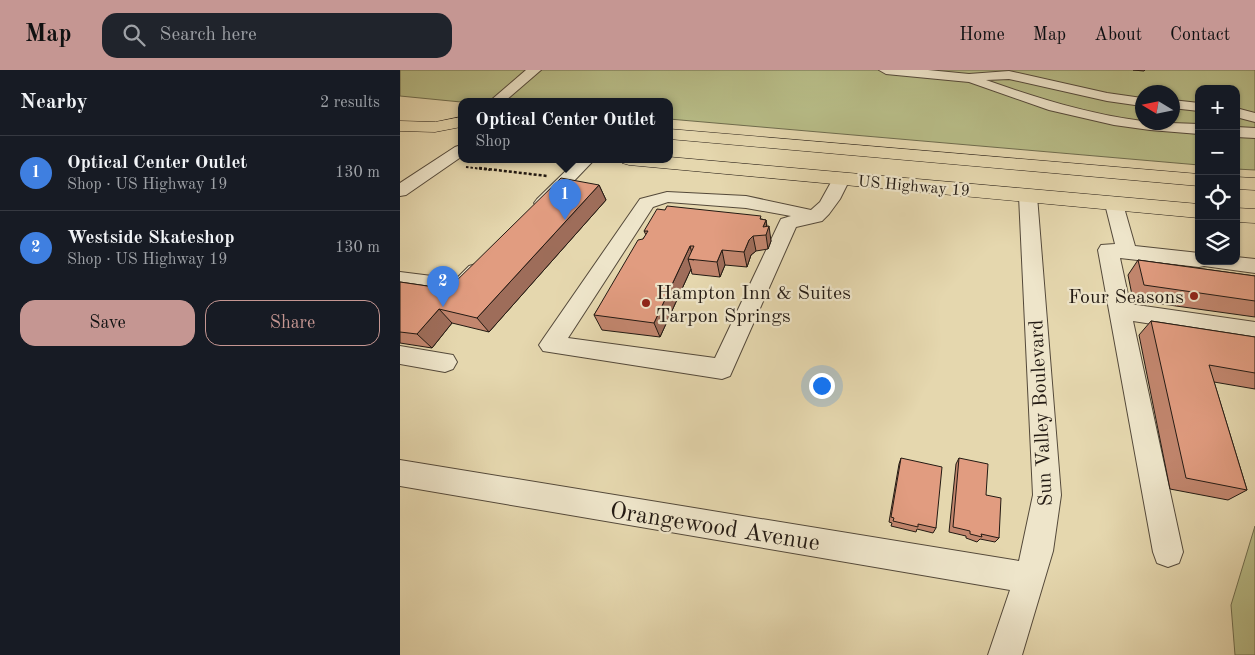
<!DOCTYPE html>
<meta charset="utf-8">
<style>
body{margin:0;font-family:"Old Standard TT",serif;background:#20242c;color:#f1f3f6}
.controls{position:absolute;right:15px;top:15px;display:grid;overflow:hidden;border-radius:10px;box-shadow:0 1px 4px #0004}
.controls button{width:45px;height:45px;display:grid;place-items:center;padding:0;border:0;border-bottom:1px solid #363941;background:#171b24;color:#f1f3f6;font:25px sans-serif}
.compass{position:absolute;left:735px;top:15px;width:45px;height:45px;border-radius:50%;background:#171b24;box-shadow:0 1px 4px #0004;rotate:280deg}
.you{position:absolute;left:421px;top:315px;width:18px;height:18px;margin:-12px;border:4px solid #fff;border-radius:50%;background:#1a73e8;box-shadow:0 0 0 8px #1a73e833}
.badge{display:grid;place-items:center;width:32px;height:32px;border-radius:50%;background:#c59692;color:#fff;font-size:16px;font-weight:700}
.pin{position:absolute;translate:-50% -41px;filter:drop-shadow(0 1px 2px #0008)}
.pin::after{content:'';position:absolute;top:26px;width:18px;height:15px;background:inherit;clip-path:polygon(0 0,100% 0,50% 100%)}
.popup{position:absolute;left:58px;top:28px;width:215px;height:65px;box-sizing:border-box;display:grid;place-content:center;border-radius:10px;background:#171b24;filter:drop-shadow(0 1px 4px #0005);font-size:16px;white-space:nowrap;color:#9ea1a6}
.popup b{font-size:19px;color:#f1f3f6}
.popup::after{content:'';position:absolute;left:50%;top:100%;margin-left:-10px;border:10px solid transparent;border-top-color:#171b24}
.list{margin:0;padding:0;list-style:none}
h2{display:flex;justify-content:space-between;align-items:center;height:65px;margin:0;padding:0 20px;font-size:21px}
h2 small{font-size:16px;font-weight:400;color:#9ea1a6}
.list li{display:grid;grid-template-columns:32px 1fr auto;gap:15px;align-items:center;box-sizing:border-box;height:75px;padding:0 20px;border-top:1px solid #363941}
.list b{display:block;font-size:19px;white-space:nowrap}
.list p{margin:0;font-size:16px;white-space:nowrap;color:#9ea1a6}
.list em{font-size:16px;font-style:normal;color:#9ea1a6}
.actions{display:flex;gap:10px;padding:15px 20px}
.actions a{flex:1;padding:11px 0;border:1px solid #c59692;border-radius:15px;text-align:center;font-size:18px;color:#c59692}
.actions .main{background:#c59692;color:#111}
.icon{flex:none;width:28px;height:28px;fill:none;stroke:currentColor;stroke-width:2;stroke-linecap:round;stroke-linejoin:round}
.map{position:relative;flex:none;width:855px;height:585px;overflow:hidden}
header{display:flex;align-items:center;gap:30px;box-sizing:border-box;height:70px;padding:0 25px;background:#c59692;color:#111}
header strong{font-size:24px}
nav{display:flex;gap:28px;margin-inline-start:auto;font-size:18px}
.search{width:350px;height:45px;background:#20242c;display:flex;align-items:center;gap:12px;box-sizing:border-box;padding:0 18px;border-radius:15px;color:#9ea1a6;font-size:19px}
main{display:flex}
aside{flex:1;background:#171b24}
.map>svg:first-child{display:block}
.green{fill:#b8bd88;stroke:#6e6c4e;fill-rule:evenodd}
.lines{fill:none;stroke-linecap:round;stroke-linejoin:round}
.minor-casing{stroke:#54493a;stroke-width:2}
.highway-casing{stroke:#231a13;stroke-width:1}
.path-far1{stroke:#231a13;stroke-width:2;stroke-dasharray:2.5 2;stroke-linecap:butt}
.path{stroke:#231a13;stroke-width:2.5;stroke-dasharray:3 2;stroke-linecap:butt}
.minor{fill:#eee5ca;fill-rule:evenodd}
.highway{fill:#e5d7ae;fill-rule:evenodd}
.wall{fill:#c2866e;stroke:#231a13}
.shaded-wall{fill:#9e6d5a;stroke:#231a13}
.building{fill:#e19c80;stroke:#231a13}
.poi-dot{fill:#8f2418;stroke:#eee5ca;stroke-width:2}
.labels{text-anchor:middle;stroke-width:4.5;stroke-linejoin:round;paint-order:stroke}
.far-street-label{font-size:16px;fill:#231a13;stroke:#eee5ca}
.poi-label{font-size:20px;fill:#231a13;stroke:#eee5ca;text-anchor:start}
.street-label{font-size:20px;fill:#231a13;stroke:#eee5ca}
.near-street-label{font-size:24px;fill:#231a13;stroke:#eee5ca}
</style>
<header>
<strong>Map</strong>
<div class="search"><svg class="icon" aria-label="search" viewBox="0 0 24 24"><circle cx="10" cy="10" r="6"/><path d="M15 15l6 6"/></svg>Search here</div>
<nav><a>Home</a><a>Map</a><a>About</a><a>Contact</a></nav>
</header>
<main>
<aside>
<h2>Nearby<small>2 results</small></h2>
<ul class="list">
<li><span class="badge" style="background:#3f7fe0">1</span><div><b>Optical Center Outlet</b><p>Shop · US Highway 19</p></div><em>130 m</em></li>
<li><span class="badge" style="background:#3f7fe0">2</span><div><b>Westside Skateshop</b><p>Shop · US Highway 19</p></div><em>130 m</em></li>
</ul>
<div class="actions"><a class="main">Save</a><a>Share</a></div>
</aside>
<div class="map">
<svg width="855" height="585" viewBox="0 0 855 585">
<rect width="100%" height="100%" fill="#e5d7ae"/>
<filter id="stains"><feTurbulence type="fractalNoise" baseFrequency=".004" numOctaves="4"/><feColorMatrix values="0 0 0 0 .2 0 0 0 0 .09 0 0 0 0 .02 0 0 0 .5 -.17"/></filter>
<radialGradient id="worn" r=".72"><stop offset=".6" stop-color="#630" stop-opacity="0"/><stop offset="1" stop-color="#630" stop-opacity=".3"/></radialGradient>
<path class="green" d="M0,0H855V100L836,99V19H799V95L269,49V31L61,32L0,26ZM742,22H772V52H742Z
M855,456V585H835L831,535Z"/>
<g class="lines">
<g class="minor-casing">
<path id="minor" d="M126,0H141L105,31H90Z
M479,0H528L569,4L609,1L707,23L742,28V36L707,31L609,9L586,10C637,28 688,44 742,51V52L799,54V64L750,60L714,55L649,40L569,12L486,4Z
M772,30L799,33V41L772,38Z
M836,38L855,43V52L836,47Z
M836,57L855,58V68L836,67Z
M61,75V87L6,125L0,126V113L55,77Z
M178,89H195L149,137L143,139L137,137L134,133L137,129Z
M441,104L447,105L450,109L440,129L429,144L422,151L396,157L330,306L322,309L143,281L139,275L143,269L240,129L267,122L346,126L411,140L420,132L435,105ZM268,132L346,138L391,146L381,149L379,153L315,288L168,268L253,137Z
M628,121L634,122L637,126L661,425L653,481L622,585H588L610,520L0,416V390L619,491L633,425L619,126L622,122Z
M714,128L720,130L723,134L735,176L799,183V191H836V187L855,189V203L804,196L799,197L720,188L730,234L855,252V270L733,251L783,482L779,493L768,497L757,493L753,482L698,180L701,175L715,174L705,134L708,130Z
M76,194L83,196L86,201L68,222L61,225L0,216V202L56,209L69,196Z
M0,276L53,285L57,292L53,299L45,302L0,294Z"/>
</g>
<g class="highway-casing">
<path id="highway" d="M61,47V57L35,62L0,61V51L35,52Z
M269,59L799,104V116L269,69Z
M269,87L799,134V148L229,95L222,93L219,89H269Z
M836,107L855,108V120L836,119Z
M836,138L855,139V153L836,152Z"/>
</g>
<path class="path-far1" d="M66,97L90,100"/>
<path class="path" d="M79,98L147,106"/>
<use href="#minor" class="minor"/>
<use href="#highway" class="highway"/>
</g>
<path class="wall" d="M733,0H745L744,1Z
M199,115L206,130L89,262L52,253L32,278L0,273V212L48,219Z
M361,149L366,150L367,156L371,171L368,179L356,181L351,185L347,197L325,195L320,207L292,204L291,199L260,267L202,260L194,245L243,169L246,165L244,161Z
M738,190L855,206V247L733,230L728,205Z
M751,251L855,267V319L814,312L847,420L828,430L770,419L739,265Z
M501,388L536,458L533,463L517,459L516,462L491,456L492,453L489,452L499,394Z
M559,388L586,425L599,468L595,472L580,469L577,472L566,468V466L549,462L556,394Z"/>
<path class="shaded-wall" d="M199,115L206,130L89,262L77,248Z
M366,150L367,161L369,156L371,171L368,179L366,165L363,157Z
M353,166L356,181L351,185L347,197L344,182L349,170Z
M290,176L294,190L288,189L291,199L260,267L254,253Z
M322,180L325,195L320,207L317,192Z
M39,239L52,253L32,278L17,264Z"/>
<path class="building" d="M161,108L199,115L77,248L39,239L17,264L0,262V212L48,219Z
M267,136L361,146L360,149L366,150L363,157L369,156L366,165L353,166L349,170L344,182L322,180L317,192L288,189L294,176H290L254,253L194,245L238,170L243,169L248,161H244L257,139L265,140Z
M738,190L855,206V231L744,215Z
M751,251L855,267V303L809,295L847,420L786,408Z
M501,388L542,397L536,458L518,454V457L493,451L494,448L491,447Z
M559,388L588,394L586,425L601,428L599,468L581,464L582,467L570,464V461L553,457Z"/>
<g class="poi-dot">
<circle cx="794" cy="226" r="5"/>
<circle cx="246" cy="233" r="5"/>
</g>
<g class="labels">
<g class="far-street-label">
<text transform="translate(514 115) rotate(5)" y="6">US Highway 19</text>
</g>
<g class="poi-label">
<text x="256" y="229">Hampton Inn &amp; Suites<tspan x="256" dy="23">Tarpon Springs</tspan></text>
<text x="784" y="233" text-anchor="end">Four Seasons</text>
</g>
<g class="street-label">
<text transform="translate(640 343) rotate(-93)" y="7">Sun Valley Boulevard</text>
</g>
<g class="near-street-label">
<text transform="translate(315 456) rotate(9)" y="8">Orangewood Avenue</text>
</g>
</g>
<rect width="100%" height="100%" filter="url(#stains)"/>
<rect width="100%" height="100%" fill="url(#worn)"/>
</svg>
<div class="controls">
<button>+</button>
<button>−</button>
<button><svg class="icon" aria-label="locate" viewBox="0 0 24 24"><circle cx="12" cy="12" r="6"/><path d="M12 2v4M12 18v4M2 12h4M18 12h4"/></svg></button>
<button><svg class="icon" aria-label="layers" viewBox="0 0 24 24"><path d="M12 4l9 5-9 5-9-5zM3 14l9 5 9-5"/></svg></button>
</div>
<svg class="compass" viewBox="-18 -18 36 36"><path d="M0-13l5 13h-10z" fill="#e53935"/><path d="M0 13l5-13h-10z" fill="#9ea1a6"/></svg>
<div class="you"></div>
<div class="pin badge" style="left:165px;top:150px;background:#3f7fe0">1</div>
<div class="popup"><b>Optical Center Outlet</b>Shop</div>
<div class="pin badge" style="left:43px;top:237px;background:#3f7fe0">2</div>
</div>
</main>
